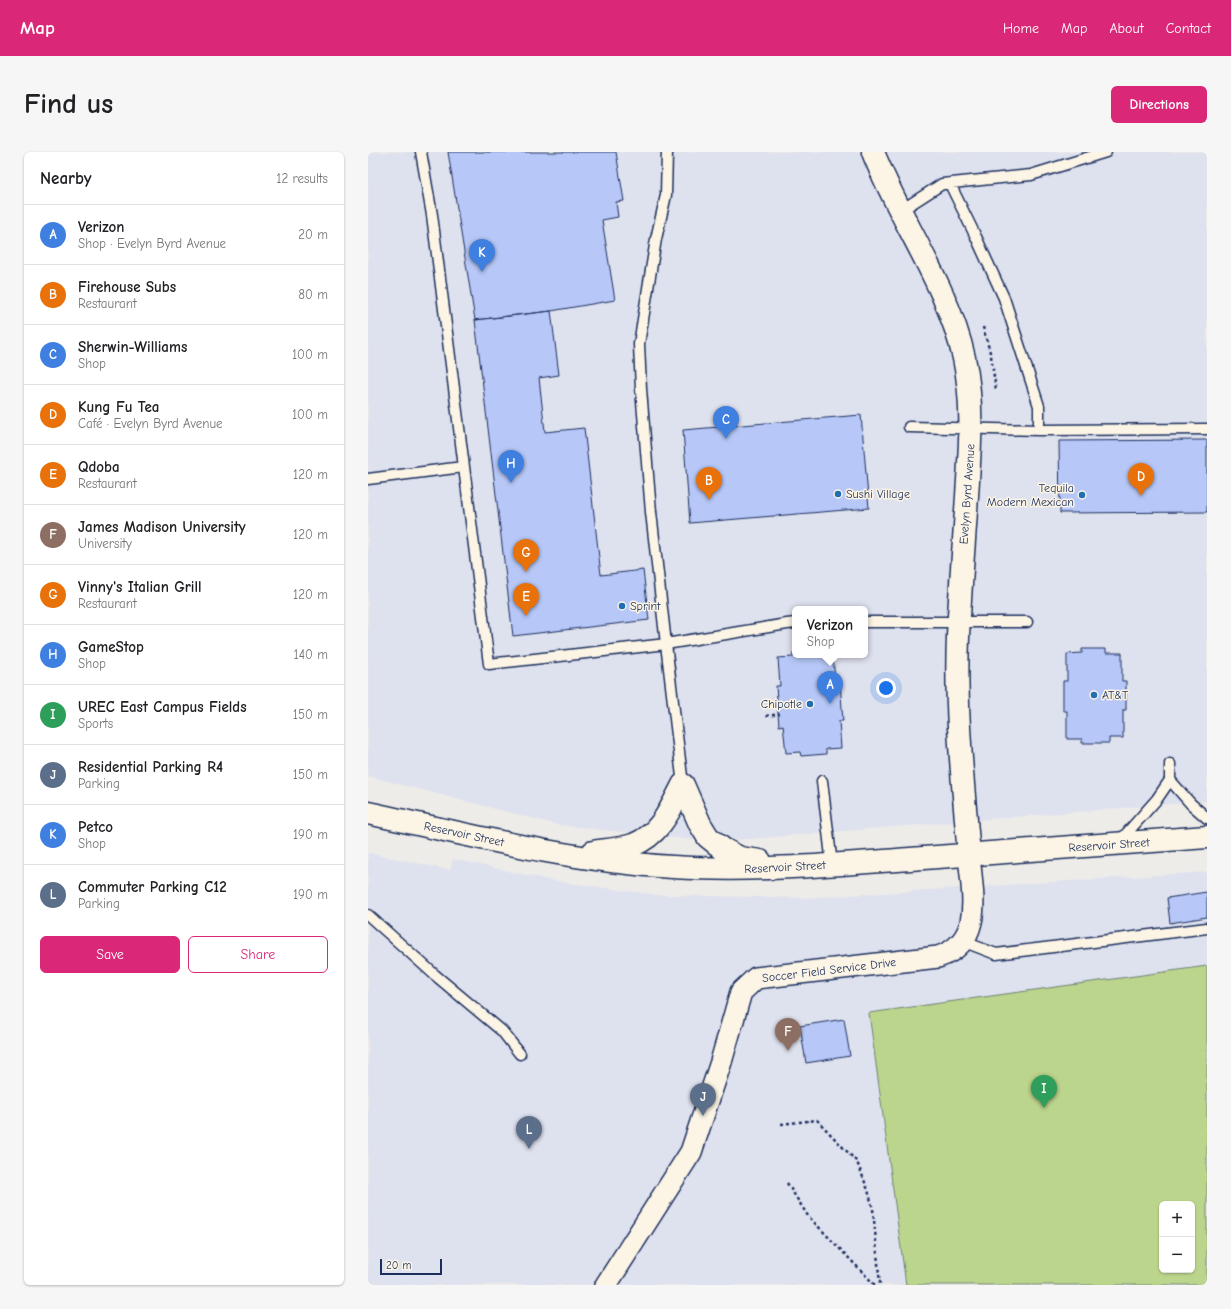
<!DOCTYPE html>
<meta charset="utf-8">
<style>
body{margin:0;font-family:"Comic Neue",sans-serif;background:#f6f6f6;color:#202124}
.controls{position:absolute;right:12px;bottom:12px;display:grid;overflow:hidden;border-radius:6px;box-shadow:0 1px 3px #0004}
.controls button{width:36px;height:36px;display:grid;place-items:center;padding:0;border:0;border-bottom:1px solid #e0e0e0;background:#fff;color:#202124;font:20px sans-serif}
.scale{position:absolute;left:12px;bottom:10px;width:62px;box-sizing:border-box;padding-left:4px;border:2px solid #1b2f5e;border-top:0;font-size:11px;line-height:14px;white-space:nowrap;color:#1b2f5e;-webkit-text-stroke:3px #fcf5e5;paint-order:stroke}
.you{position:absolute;left:518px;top:536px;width:14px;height:14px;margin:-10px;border:3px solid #fff;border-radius:50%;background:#1a73e8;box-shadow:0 0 0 6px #1a73e833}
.badge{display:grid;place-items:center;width:26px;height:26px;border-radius:50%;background:#db2777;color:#fff;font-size:13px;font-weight:700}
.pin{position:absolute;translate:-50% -33px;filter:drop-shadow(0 1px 2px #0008)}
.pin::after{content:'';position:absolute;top:21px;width:14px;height:12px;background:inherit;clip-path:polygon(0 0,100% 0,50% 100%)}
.popup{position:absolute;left:424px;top:454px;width:76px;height:52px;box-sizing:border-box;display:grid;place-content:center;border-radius:6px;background:#fff;filter:drop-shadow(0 1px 3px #0005);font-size:13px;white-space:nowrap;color:#757577}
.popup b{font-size:15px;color:#202124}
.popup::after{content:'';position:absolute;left:50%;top:100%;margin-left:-8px;border:8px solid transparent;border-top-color:#fff}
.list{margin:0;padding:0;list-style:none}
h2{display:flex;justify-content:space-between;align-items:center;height:52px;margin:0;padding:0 16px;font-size:17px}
h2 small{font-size:13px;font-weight:400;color:#757577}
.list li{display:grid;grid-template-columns:26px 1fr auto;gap:12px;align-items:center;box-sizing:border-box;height:60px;padding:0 16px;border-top:1px solid #e0e0e0}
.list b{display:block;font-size:15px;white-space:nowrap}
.list p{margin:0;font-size:13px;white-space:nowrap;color:#757577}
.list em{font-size:13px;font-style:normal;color:#757577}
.actions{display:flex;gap:8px;padding:12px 16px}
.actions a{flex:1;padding:9px 0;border:1px solid #db2777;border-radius:6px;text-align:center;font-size:14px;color:#db2777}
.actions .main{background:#db2777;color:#fff}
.map{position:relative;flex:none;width:839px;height:1133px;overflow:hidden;border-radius:6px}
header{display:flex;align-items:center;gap:24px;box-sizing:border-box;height:56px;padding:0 20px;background:#db2777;color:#fff}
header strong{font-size:19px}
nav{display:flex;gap:22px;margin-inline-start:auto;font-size:14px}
.intro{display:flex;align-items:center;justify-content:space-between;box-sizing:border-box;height:96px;padding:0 24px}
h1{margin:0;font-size:28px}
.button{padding:10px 18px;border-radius:6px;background:#db2777;color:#fff;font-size:14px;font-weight:700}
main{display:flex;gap:24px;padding:0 24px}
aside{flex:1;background:#fff;border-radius:6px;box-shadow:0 1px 3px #0004}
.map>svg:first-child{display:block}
.built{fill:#dee1ee;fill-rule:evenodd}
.green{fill:#bcd58c;stroke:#6c8275;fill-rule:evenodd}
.building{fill:#b7c8f8;stroke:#1b2f5e}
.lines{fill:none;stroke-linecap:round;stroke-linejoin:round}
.service-casing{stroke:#1b2f5e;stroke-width:13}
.minor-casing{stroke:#1b2f5e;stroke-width:24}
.tertiary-casing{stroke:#1b2f5e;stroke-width:25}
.secondary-casing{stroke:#1b2f5e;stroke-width:25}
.path{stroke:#1b2f5e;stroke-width:2.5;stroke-dasharray:3 3;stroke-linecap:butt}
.service{stroke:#fcf5e5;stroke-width:10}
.minor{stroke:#fcf5e5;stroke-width:21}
.tertiary{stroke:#fcf5e5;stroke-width:22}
.secondary{stroke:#fcf5e5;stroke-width:22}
.poi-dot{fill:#1f6fb2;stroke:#fcf5e5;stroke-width:1.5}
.labels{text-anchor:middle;stroke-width:3;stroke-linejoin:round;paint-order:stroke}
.poi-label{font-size:12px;fill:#1b2f5e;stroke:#fcf5e5;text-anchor:start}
.street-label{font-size:12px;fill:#1b2f5e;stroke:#fcf5e5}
</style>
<header>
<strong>Map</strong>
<nav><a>Home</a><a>Map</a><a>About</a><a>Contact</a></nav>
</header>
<div class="intro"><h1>Find us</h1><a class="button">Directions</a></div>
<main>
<aside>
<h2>Nearby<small>12 results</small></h2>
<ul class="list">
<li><span class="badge" style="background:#3f7fe0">A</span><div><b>Verizon</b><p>Shop · Evelyn Byrd Avenue</p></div><em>20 m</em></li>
<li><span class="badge" style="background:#e8710a">B</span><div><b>Firehouse Subs</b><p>Restaurant</p></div><em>80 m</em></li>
<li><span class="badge" style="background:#3f7fe0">C</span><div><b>Sherwin-Williams</b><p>Shop</p></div><em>100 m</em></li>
<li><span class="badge" style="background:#e8710a">D</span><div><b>Kung Fu Tea</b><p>Café · Evelyn Byrd Avenue</p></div><em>100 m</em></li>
<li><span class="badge" style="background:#e8710a">E</span><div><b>Qdoba</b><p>Restaurant</p></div><em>120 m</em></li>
<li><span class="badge" style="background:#8d6e63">F</span><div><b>James Madison University</b><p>University</p></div><em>120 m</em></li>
<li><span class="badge" style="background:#e8710a">G</span><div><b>Vinny's Italian Grill</b><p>Restaurant</p></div><em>120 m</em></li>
<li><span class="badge" style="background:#3f7fe0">H</span><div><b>GameStop</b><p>Shop</p></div><em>140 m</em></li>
<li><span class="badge" style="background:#2e9e5b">I</span><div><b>UREC East Campus Fields</b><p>Sports</p></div><em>150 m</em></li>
<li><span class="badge" style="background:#5c6f8a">J</span><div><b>Residential Parking R4</b><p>Parking</p></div><em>150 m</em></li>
<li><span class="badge" style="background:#3f7fe0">K</span><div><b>Petco</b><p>Shop</p></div><em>190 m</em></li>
<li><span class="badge" style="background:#5c6f8a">L</span><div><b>Commuter Parking C12</b><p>Parking</p></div><em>190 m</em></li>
</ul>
<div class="actions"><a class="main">Save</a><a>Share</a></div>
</aside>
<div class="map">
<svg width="839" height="1133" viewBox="0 0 839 1133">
<rect width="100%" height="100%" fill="#eeece9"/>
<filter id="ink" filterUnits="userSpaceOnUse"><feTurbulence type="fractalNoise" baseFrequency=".025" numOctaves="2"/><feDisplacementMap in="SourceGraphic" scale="8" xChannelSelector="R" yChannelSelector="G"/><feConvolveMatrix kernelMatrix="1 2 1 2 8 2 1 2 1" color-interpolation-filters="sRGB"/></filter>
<g filter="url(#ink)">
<path class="built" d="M0,0H839V649L345,690L190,673L0,624ZM427,457H497V503H427Z
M0,701L82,718L85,707L186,729L289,743L437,746L839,720V1133H0ZM794,1052H824V1118H794Z"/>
<path class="green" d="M839,814V1133H538L501,861ZM794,1052H824V1118H794Z"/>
<path class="building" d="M80,0H248L256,49L248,50L250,65L234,68L247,148L183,159L107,168Z
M183,159L191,223L171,226L177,280L216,276L233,423L275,418L281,468L145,484L107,168Z
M493,263L501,356L322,371L315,278Z
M839,288V360L692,361L691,289Z
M714,497H738V501H754V529H758V558H755V586H741V591H714V587H699V559H695V529H699V502L714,501Z
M425,501H427V503H465L467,530H472L475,569H471L473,596L458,597V602L433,604L432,600L418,601L415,573L411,574L408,534H412L410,506L425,505Z
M839,740V765L802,771L799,746Z
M476,867L482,904L438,911L432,874Z"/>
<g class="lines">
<g class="service-casing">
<path id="service" d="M53,0L64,63L121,512L298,492L315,633
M299,0L298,43L288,87L271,192L273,237L283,360L298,492L419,472L427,471
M582,32L608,85L636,146L671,254V278
M532,59L574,32L663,23L738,0
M541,275L671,278L839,277
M0,327L95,315
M497,470H659
M802,628L823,652L839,666
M454,629L464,713
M751,690L789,647L802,628V612
M0,763L67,823L134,879L152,902
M594,789L628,802L839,776"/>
</g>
<g class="minor-casing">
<path id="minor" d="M238,1133L323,1000L353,910L373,840L388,826L570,805C617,790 604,741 601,703"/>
</g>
<g class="tertiary-casing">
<path id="tertiary" d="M505,0C532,69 580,134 596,206C606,253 602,296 599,344C596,391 592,438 590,485C587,558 595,631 601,703"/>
</g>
<g class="secondary-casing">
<path id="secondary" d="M315,633L332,672L340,685L355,697L372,706L392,709
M0,661C101,683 202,709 305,715C384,720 463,713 542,707C641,700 740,693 839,685
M225,700C238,698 253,697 265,693C292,683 303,656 315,633"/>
</g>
<path class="path" d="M615,175L623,204L628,238
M398,564L412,562
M413,972L449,968L489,1010L500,1038L505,1057L512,1133
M419,1031L440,1064L507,1133"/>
<use href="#service" class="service"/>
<use href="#minor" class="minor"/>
<use href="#tertiary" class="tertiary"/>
<use href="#secondary" class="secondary"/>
</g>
</g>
<g class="poi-dot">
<circle cx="470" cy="342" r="4"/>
<circle cx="714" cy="343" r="4"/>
<circle cx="254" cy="454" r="4"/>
<circle cx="726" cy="543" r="4"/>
<circle cx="442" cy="552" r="4"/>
</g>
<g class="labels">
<g class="poi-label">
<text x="706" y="340" text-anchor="end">Tequila<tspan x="706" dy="14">Modern Mexican</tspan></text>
<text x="478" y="346">Sushi Village</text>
<text x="262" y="458">Sprint</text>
<text x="734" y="547">AT&amp;T</text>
<text x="434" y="556" text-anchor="end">Chipotle</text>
</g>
<g class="street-label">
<text transform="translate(599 342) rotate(-86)" y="4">Evelyn Byrd Avenue</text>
<text transform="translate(96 682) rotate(12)" y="4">Reservoir Street</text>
<text transform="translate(741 693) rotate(-4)" y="4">Reservoir Street</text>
<text transform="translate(417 715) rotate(-3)" y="4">Reservoir Street</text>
<text transform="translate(461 818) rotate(-7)" y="4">Soccer Field Service Drive</text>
</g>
</g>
</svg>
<div class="controls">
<button>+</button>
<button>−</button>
</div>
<div class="scale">20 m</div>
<div class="you"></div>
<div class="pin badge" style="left:462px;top:552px;background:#3f7fe0">A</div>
<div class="popup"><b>Verizon</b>Shop</div>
<div class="pin badge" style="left:341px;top:348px;background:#e8710a">B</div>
<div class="pin badge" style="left:358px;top:287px;background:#3f7fe0">C</div>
<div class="pin badge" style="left:773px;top:344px;background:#e8710a">D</div>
<div class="pin badge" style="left:158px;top:464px;background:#e8710a">E</div>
<div class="pin badge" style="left:420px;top:899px;background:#8d6e63">F</div>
<div class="pin badge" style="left:158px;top:420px;background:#e8710a">G</div>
<div class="pin badge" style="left:143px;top:331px;background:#3f7fe0">H</div>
<div class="pin badge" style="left:676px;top:956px;background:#2e9e5b">I</div>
<div class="pin badge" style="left:335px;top:964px;background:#5c6f8a">J</div>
<div class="pin badge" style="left:114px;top:120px;background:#3f7fe0">K</div>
<div class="pin badge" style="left:161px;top:997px;background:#5c6f8a">L</div>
</div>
</main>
